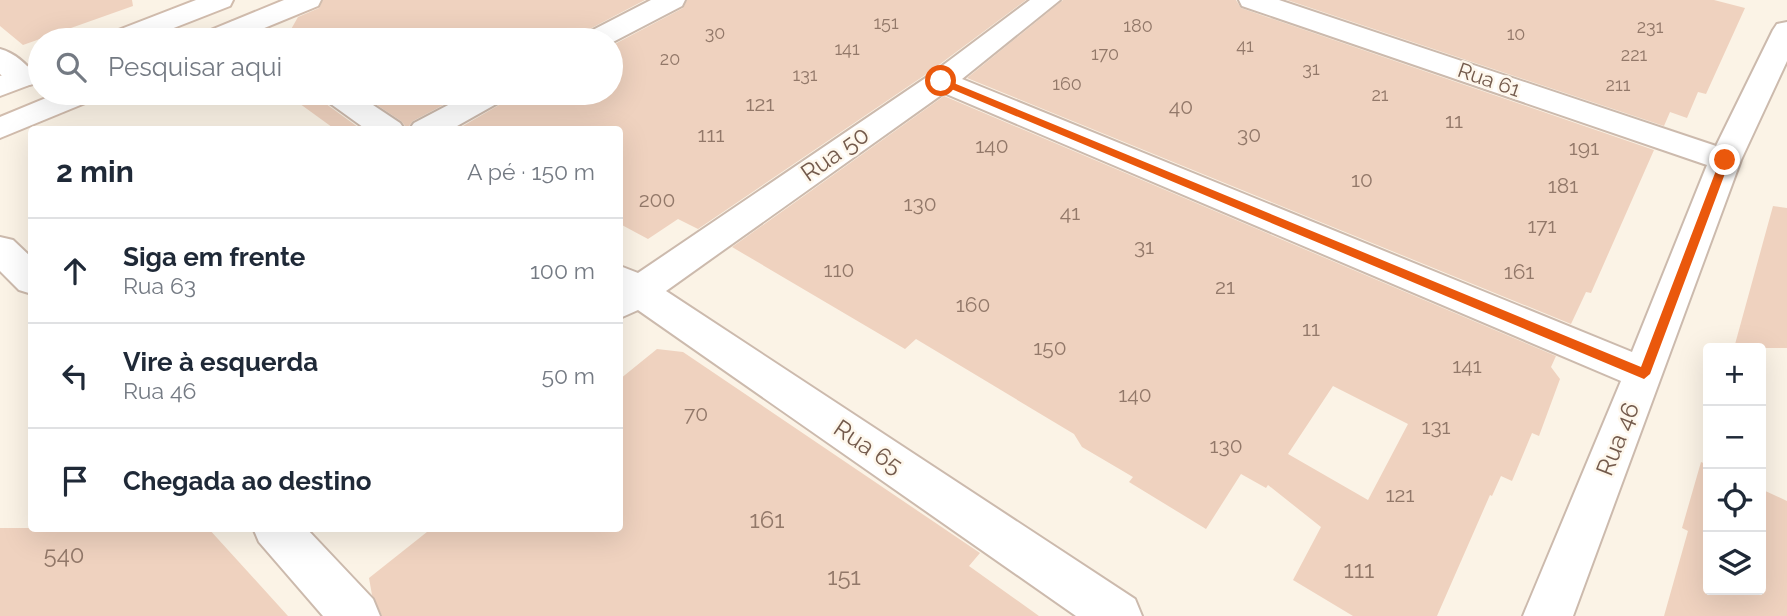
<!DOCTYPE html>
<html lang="pt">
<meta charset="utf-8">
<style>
body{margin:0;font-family:Raleway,sans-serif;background:#f6f6f7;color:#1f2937}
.controls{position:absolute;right:21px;bottom:21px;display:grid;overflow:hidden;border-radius:7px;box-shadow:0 7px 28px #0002}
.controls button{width:63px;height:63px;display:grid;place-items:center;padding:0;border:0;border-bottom:2px solid #e0e1e3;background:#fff;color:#1f2937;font:35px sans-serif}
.stop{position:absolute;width:21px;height:21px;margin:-16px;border:5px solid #ea580c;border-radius:50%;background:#fff}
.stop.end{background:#ea580c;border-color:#fff;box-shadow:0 2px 7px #0008}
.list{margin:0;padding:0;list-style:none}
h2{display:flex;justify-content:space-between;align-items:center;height:91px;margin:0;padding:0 28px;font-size:30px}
h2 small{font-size:23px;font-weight:400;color:#747a83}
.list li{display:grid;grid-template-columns:46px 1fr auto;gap:21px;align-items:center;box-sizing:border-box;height:105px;padding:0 28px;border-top:2px solid #e0e1e3}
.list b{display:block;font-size:26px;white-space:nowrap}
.list p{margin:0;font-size:23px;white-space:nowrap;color:#747a83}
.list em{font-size:23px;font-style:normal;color:#747a83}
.icon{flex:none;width:38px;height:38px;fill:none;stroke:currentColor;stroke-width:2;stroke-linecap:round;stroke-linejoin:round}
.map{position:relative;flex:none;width:1787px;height:616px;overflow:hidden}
.search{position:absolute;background:#fff;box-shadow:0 7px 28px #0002;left:28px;top:28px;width:595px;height:77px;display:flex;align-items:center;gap:18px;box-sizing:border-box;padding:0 24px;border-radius:38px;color:#747a83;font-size:26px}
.panel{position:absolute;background:#fff;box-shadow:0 7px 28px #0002;left:28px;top:126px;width:595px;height:406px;border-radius:7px}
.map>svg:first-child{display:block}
.building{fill:#efd2bf;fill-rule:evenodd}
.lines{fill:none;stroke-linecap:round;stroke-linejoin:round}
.street-casing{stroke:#ccbaad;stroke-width:4}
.secondary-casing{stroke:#d1bcad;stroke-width:4}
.street{fill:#fff;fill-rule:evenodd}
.secondary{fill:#fff;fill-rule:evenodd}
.route{fill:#ea580c}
.labels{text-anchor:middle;stroke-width:5;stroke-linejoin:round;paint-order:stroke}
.far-number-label{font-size:18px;fill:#927869}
.far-street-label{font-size:21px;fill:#735a4c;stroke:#fef7ec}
.number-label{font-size:21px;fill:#927869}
.street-label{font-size:24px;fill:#735a4c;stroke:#fef7ec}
.near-number-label{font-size:24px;fill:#927869}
</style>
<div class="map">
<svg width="1787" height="616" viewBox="0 0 1787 616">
<rect width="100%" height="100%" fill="#fbf3e6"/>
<path class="building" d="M0,0H132L133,6L23,45L0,26Z
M323,0H645L584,32L578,40H285L298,17L319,8Z
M687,0H1026L928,73L698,229L678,219L648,239L620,224V130H456L506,101L512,93H611V46L683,8Z
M1063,0H1236L1241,8L1654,150L1591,293L1586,292L1571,324L967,78Z
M1287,0H1714L1745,8L1706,94L1698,92L1687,118L1670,112L1664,126Z
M285,93H317L322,101L362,130H336Z
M359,93H466L413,121L407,128L401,121Z
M944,96L1556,356L1551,367L1560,379L1539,436L1532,433L1512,481L1501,476L1492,496L1490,495L1437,616H1353L1293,580L1321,527L1268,485L1266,488L1241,474L1206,529L1129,482L1133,477L1082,447L1074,434L916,339L905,349L732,247ZM1333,386L1408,424L1368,500L1288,454Z
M1773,206L1787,208V348H1734Z
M657,349L683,352L980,553L969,566L1039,616H382L372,595L369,578L432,528H620V379Z
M1701,462L1708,465V590H1761V489L1787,501V616H1664L1688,531L1682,528Z
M0,528H208L288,616H0Z"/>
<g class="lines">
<g class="street-casing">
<path id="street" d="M651,0H685L682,6L611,43V40H581L585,34Z
M1030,0H1060L962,79L1632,352L1707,165L1242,6L1239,0H1279L1716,146L1773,30L1777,24L1787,22V61L1741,160L1573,616H1523L1621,381L944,93L666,291L1135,599L1142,616H1076L638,310L620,318V266L638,273L930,75Z
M241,20L251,22L273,40H240L227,28L231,22Z
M0,49C15,53 28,65 37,78L33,84C17,88 11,84 0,74Z
M320,93H355L400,123L405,130H367L324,99Z
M471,93H509L505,99L450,130H409L414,123Z
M0,237L13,240L32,258V294L19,290L0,271Z
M253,528H306L373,599L380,616H323L259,542Z"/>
</g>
<g class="secondary-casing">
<path id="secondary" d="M196,0H233L230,6L143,40H104L108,34Z
M284,0H321L318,6L235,40H197L201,34Z
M40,62V81L0,96V76Z
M58,93H99L95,99L0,138V117Z"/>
</g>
<use href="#street" class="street"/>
<use href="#secondary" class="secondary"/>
</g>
<path class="route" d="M937,79H944L1641,367L1720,160L1725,157L1730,160L1650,374L1644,379L937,83Z"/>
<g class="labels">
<g class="far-number-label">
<text x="886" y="29">151</text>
<text x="1138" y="32">180</text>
<text x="1650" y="33">231</text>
<text x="715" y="39">30</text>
<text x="1516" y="40">10</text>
<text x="1245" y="52">41</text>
<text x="847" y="55">141</text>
<text x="1105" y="60">170</text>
<text x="1634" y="61">221</text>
<text x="670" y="65">20</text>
<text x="1311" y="75">31</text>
<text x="805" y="81">131</text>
<text x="1067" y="90">160</text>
<text x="1618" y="91">211</text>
<text x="1380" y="101">21</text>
</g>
<g class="far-street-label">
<text transform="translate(1489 80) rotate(19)" y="7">Rua 61</text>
</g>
<g class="number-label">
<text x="760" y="111">121</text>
<text x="1181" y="114">40</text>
<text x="1454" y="128">11</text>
<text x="711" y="142">111</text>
<text x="1249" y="142">30</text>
<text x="992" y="153">140</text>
<text x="1584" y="155">191</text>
<text x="1362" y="187">10</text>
<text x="1563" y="193">181</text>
<text x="657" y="207">200</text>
<text x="920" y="211">130</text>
<text x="1070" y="220">41</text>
<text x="1542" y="233">171</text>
<text x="1144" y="254">31</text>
<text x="839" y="277">110</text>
<text x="1519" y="279">161</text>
<text x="1225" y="294">21</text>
<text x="973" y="312">160</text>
<text x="1311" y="336">11</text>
<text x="1050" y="355">150</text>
<text x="1467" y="373">141</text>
<text x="1135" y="402">140</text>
<text x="696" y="421">70</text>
<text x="1436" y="434">131</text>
<text x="1226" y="453">130</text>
<text x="1400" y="502">121</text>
</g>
<g class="street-label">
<text transform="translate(835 154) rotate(-35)" y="8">Rua 50</text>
<text transform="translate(1618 439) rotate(-68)" y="8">Rua 46</text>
<text transform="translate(868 447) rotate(34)" y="8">Rua 65</text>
</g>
<g class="near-number-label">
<text x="767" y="528">161</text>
<text x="64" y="563">540</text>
<text x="1359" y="578">111</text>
<text x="844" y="585">151</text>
</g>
</g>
</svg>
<div class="controls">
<button>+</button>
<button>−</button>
<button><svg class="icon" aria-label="locate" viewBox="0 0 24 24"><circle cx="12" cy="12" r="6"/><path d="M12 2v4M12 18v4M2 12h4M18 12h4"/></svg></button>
<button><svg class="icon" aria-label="layers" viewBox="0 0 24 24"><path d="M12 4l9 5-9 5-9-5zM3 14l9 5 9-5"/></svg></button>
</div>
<div class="stop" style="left:941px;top:81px"></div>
<div class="stop end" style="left:1725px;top:160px"></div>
<div class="search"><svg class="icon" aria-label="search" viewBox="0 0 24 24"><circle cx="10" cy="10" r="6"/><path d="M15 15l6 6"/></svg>Pesquisar aqui</div>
<section class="panel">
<h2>2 min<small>A pé · 150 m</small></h2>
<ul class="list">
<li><svg class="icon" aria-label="ahead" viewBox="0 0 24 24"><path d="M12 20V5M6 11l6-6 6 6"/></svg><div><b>Siga em frente</b><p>Rua 63</p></div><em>100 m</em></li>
<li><svg class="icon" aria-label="left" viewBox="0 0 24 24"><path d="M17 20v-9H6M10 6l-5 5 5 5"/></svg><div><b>Vire à esquerda</b><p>Rua 46</p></div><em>50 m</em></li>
<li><svg class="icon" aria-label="arrive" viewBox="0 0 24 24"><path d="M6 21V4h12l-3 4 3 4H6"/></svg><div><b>Chegada ao destino</b></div></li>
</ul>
</section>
</div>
